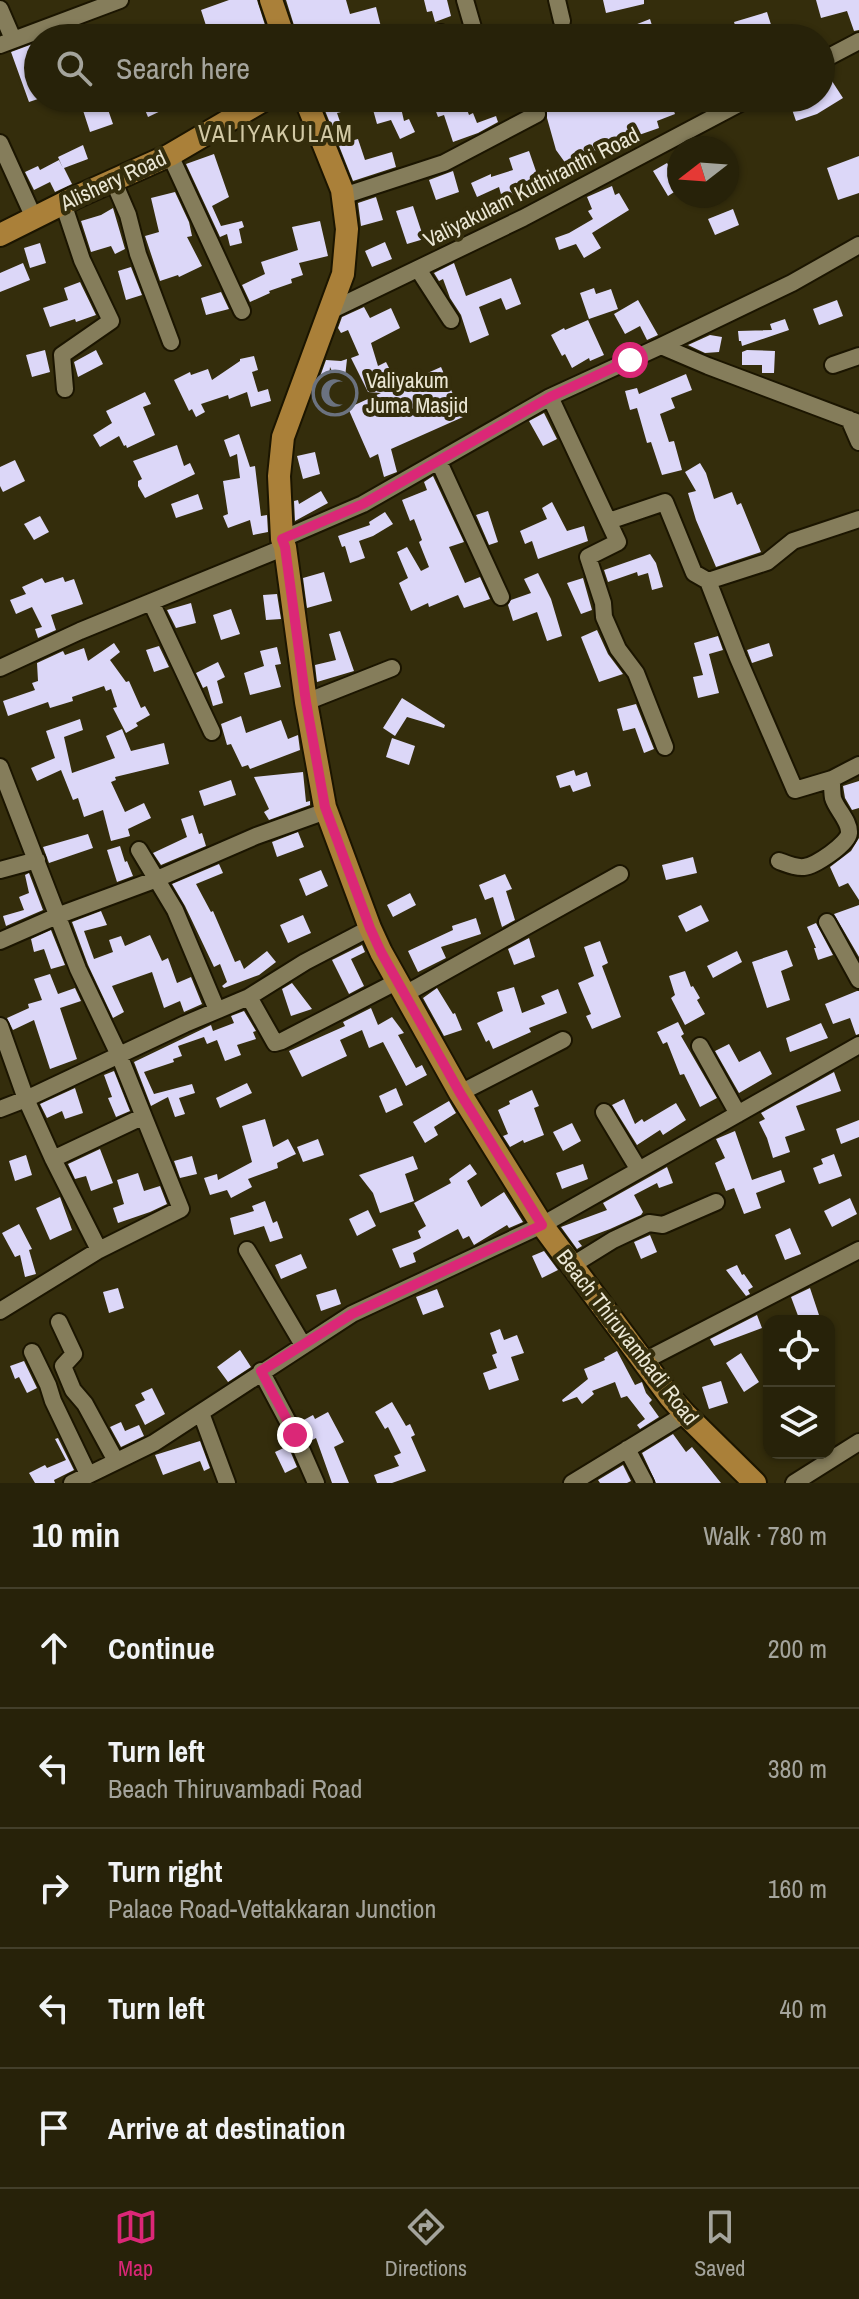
<!DOCTYPE html>
<meta charset="utf-8">
<style>
body{margin:0;font-family:"Archivo Narrow",sans-serif;background:#332f17;color:#f1f3f6}
.controls{position:absolute;right:24px;bottom:24px;display:grid;overflow:hidden;border-radius:16px;box-shadow:0 2px 6px #0004}
.controls button{width:72px;height:72px;display:grid;place-items:center;padding:0;border:0;border-bottom:2px solid #433f2a;background:#272209;color:#f1f3f6;font:40px sans-serif}
.compass{position:absolute;left:667px;top:136px;width:72px;height:72px;border-radius:50%;background:#272209;box-shadow:0 2px 6px #0004;rotate:253deg}
.stop{position:absolute;width:24px;height:24px;margin:-18px;border:6px solid #db2777;border-radius:50%;background:#fff}
.stop.end{background:#db2777;border-color:#fff;box-shadow:0 2px 8px #0008}
.list{margin:0;padding:0;list-style:none}
h2{display:flex;justify-content:space-between;align-items:center;height:104px;margin:0;padding:0 32px;font-size:34px}
h2 small{font-size:26px;font-weight:400;color:#a4a49c}
.list li{display:grid;grid-template-columns:52px 1fr auto;gap:24px;align-items:center;box-sizing:border-box;height:120px;padding:0 32px;border-top:2px solid #433f2a}
.list b{display:block;font-size:30px;white-space:nowrap}
.list p{margin:0;font-size:26px;white-space:nowrap;color:#a4a49c}
.list em{font-size:26px;font-style:normal;color:#a4a49c}
.icon{flex:none;width:44px;height:44px;fill:none;stroke:currentColor;stroke-width:2;stroke-linecap:round;stroke-linejoin:round}
.map{position:relative;flex:none;width:859px;height:1483px;overflow:hidden}
.search{position:absolute;background:#272209;box-shadow:0 2px 6px #0004;left:24px;right:24px;top:24px;height:88px;display:flex;align-items:center;gap:20px;box-sizing:border-box;padding:0 28px;border-radius:44px;color:#a4a49c;font-size:30px}
.sheet{height:704px;background:#272209}
nav{display:flex;justify-content:space-around;align-items:center;box-sizing:border-box;height:112px;border-top:2px solid #433f2a;background:#272209;font-size:22px;color:#a4a49c}
nav a{display:grid;justify-items:center;gap:4px}
nav .on{color:#db2777}
.map>svg:first-child{display:block}
.building{fill:#dcd7f8}
.lines{fill:none;stroke-linecap:round;stroke-linejoin:round}
.minor-casing{stroke:#1b1500;stroke-width:20}
.major-casing{stroke:#1b1500;stroke-width:26}
.minor{stroke:#857d5b;stroke-width:16}
.major{stroke:#aa8039;stroke-width:22}
.route{stroke:#db2777;stroke-width:10}
.labels{text-anchor:middle;stroke-width:8;stroke-linejoin:round;paint-order:stroke}
.street-label{font-size:22px;fill:#ebe7d5;stroke:#342d0c}
.poi-label{font-size:22px;fill:#ebe7d5;stroke:#342d0c;text-anchor:start}
.neighbourhood-label{font-size:24px;letter-spacing:2px;fill:#d2c9a5;stroke:#342d0c}
</style>
<div class="map">
<svg width="859" height="1483" viewBox="0 0 859 1483">
<rect width="100%" height="100%" fill="#342d0c"/>
<path class="building" d="M229,0H257L265,25L260,26L265,38H210L201,10Z
M286,0H346L350,14L376,7L382,31L353,38H298Z
M424,0H447L451,16L435,22L432,11L427,12Z
M603,0H644V4L606,13Z
M816,0H859V30L854,31L847,11L821,18Z
M767,12L773,31L752,38H739L734,22Z
M650,19L656,38H625L622,30Z
M38,42V99L29,102L11,52Z
M830,78L843,98L817,114L796,121L788,98H821V84Z
M79,98H104L113,124L90,132Z
M140,98H188L148,117Z
M320,98H341L345,111L337,113L347,142L358,139L365,160L392,152L396,167L353,181Z
M431,98H463L469,115L473,113L477,123L496,116L498,122L478,133L453,142L444,115L438,117Z
M511,98H669L675,114L657,121L659,128L636,136L634,129L605,145L606,147L585,155L591,163L574,175L556,150L547,118V110L541,101L515,110Z
M399,99L404,121L409,119L415,132L400,139L391,120L377,124L372,106Z
M83,145L88,159L64,168L72,184L55,192L50,182L34,190L25,172L38,166L40,170L59,160L63,168L58,157Z
M529,151L538,177L535,178L538,184L522,192L502,198L499,187L477,197L471,183L491,174V177L513,170L509,158Z
M214,154L229,197L212,206L221,226L242,221L244,227L239,229L242,243L230,246L227,234L220,237L186,164Z
M859,156V193L838,200L827,168Z
M667,163L672,171L679,167V189L668,196L653,171Z
M453,171L459,192L436,200L429,180Z
M612,186L615,195L619,193L629,210L592,233L601,248L584,258L576,244L559,250L555,238L569,233L593,219L588,211L592,209L587,197Z
M175,192L189,222L192,236L187,237L202,266L179,277L178,275L160,281L145,236L159,232L151,198Z
M376,197L383,220L361,226L358,203Z
M413,206L424,239L407,244L396,211Z
M113,208L125,249L115,254L111,246L91,252L81,221L101,215Z
M733,209L739,225L715,235L708,219Z
M320,221L328,256L299,263L303,275L291,279L292,283L269,291L270,293L250,302L242,285L265,274L261,262L298,250L292,227Z
M385,242L392,259L372,267L365,251Z
M40,243L46,263L30,268L24,248Z
M23,263L30,280L0,292V273Z
M454,263L466,296L511,278L521,304L506,310L501,298L479,307L489,335L470,343L461,315L450,298L443,279L439,281L434,273Z
M131,267L142,295L126,300L118,271Z
M80,282L96,315L76,322L75,319L50,327L43,308L68,300L64,288Z
M594,288L596,294L611,289L618,309L589,319L580,293Z
M221,292L229,309L206,315L201,298Z
M638,300L658,335L647,340L640,326L625,334L614,314Z
M837,300L843,316L819,325L813,309Z
M364,307L370,318L391,308L400,328L371,343L378,366L386,362L398,386L441,367L463,417L391,449L397,472L384,477L378,454L370,458L348,408L381,393L368,392L351,358L359,355L348,330L341,333L338,328L342,317Z
M785,319L789,330L742,346L741,341H739L738,331L772,330L770,324Z
M588,320L604,355L590,361L589,358L572,368L565,354L562,356L551,335L564,328L565,330Z
M710,335L722,337L719,352L705,353L688,345Z
M45,350L50,372L32,377L26,355Z
M96,350L103,364L78,377L74,362Z
M747,350L775,351L774,373H762V365H742V352Z
M254,356L258,370L252,372L258,392L268,389L271,401L251,407L247,392L229,399L228,395L201,404L205,412L196,417L192,409L189,411L174,380L190,372L191,375L208,369L212,380L240,361V359Z
M347,359L343,396L330,367L327,398L313,396L326,360L341,361Z
M686,374L692,390L671,398L675,408L660,414L669,442L674,441L682,470L662,475L651,442L647,443L637,408L630,410L625,391L637,388L639,394Z
M145,392L151,404L143,407L155,435L127,448L126,445L124,446L119,436L100,447L93,435L112,423L106,411Z
M544,413L557,439L543,446L529,421Z
M239,434L250,467L255,466L261,516L267,515L268,532L253,535L250,520L228,528L223,516L228,514L223,481L240,478L237,454L230,457L224,440Z
M177,445L184,466L190,463L195,474L145,498L138,486V481L142,479L133,461Z
M315,452L320,474L303,479L297,456Z
M15,460L25,481L3,492L0,486V467Z
M700,463L706,473L714,499L732,492L737,505L741,503L761,552L716,567L696,520L688,493L696,491L685,472Z
M433,476L464,542L449,547L465,583L480,577L490,599L464,608L458,595L429,607L428,603L411,611L399,583L408,578L397,552L407,547L421,571L429,567L419,542L422,540L414,519L410,521L402,500L427,490L424,482Z
M321,491L328,503L295,521L294,501L298,500L299,504Z
M198,494L203,509L176,518L171,504Z
M552,502L567,531L584,526L588,541L538,559L532,541L525,544L520,531L547,519L542,508Z
M488,511L498,542L489,545L476,515Z
M385,512L393,524L373,536L359,541L365,558L350,563L345,546L342,547L338,536L370,525L369,522Z
M40,516L49,532L34,540L24,524Z
M650,554L656,563L663,587L652,590L648,573L638,576L637,572L608,582L604,570Z
M324,572L332,601L307,608L303,578Z
M538,573L551,599L562,636L547,641L537,612L513,621L508,605L511,600L531,593L524,579Z
M63,577L65,582L74,579L83,604L51,615L56,630L38,638L35,629L42,627L32,607L16,614L10,600L26,594L22,587L42,578L45,583Z
M583,578L592,610L581,614L567,583Z
M277,594L281,619L266,620L263,595Z
M191,603L196,623L176,628L167,610Z
M231,609L240,634L221,640L213,615Z
M597,630L608,654L623,674L599,682L581,637Z
M340,631L354,671L317,682L315,665L336,660L329,634Z
M718,636L723,650L709,654L719,693L698,698L693,677L703,675L694,643Z
M114,643L120,652L110,660L126,682L129,681L141,708L145,706L150,715L136,723L138,726L126,733L113,708L117,707L111,689L106,691L104,686L72,697L73,701L50,708L48,702L8,716L3,701L35,690L32,683L38,681L37,663L63,651L65,655L84,648L88,661Z
M769,643L773,656L752,663L747,650Z
M159,646L169,667L154,672L146,650Z
M277,647L281,664L275,665L281,687L250,695L244,673L264,666L260,651Z
M218,662L225,677L217,681L223,703L213,706L207,686L203,688L196,673Z
M402,698L445,725L444,728L407,717L395,736L383,728Z
M636,704L654,749L644,753L635,728L623,731L617,709Z
M241,716L246,733L281,720L288,739L298,735L300,750L250,769L248,765L242,767L231,744L227,745L221,724Z
M80,719L83,730L64,737L72,773L115,758L106,736L122,729L131,751L164,743L169,764L115,777L116,780L111,782L125,812L144,803L151,818L128,829L130,836L111,841L103,810L84,817L78,798L73,800L61,770L37,781L31,768L55,758L46,731Z
M392,738L415,746L409,765L386,757Z
M574,770L576,776L587,772L591,786L573,792L570,785L560,788L556,776Z
M303,772L306,802L310,801V805L269,820L264,812L269,809L254,777Z
M231,780L236,795L204,806L199,791Z
M859,781V808L852,810L845,798L843,786Z
M193,815L199,834L202,833L206,846L161,865L153,853L187,837L181,819Z
M298,832L304,847L277,857L272,842Z
M88,834L93,848L49,863L43,847Z
M859,838V900L848,883L839,887L830,867L851,851Z
M120,846L125,862L127,861L133,876L117,882L107,850Z
M693,857L697,873L666,880L662,865Z
M219,864L223,873L196,884L211,912L213,911L235,962L240,960L244,969L267,951L276,962L259,975L224,988L222,986L227,982L220,964L214,967L185,906L172,884Z
M321,870L328,886L306,896L299,879Z
M29,873L43,910L6,926L3,916L24,910L19,897L29,893L25,875Z
M505,874L512,889L506,891L515,920L502,927L493,897L485,900L479,885Z
M410,893L416,905L393,917L387,905Z
M701,905L709,921L686,932L678,916Z
M859,905V957L834,914Z
M101,911L107,925L84,931L94,959L113,952L109,940L121,936L125,946L150,935L162,961L168,958L177,983L191,977L202,1004L184,1012L180,1001L164,1008L152,972L112,986L124,1012L113,1018L88,965L72,922Z
M303,915L311,933L288,943L280,925Z
M476,918L481,934L441,947L446,958L418,972L408,951L453,930L452,926Z
M816,923L833,955L818,960L814,948H816L807,927Z
M51,930L65,965L51,969L44,949L34,952L31,939Z
M529,938L535,957L514,965L508,949Z
M600,941L608,963L602,966L621,1017L592,1029L586,1016L591,1014L578,983L594,976L584,947Z
M362,945L365,952L351,959L364,986L349,994L332,960Z
M787,950L793,966L781,971L790,1000L767,1008L752,962Z
M737,951L742,962L713,978L707,966Z
M685,971L691,987L693,986L700,998L697,1000L705,1014L685,1025L671,998L675,995L669,976Z
M50,974L58,994L75,988L81,1001L60,1008L77,1059L50,1069L34,1020L13,1030L7,1018L29,1008L28,1004L42,1000L34,979Z
M292,983L312,1009L291,1016L282,989Z
M514,987L522,1013L545,1004L541,996L558,989L567,1013L529,1028L531,1032L493,1049L489,1040L486,1042L477,1023L503,1011L497,992Z
M437,988L453,1014L455,1013L462,1030L444,1036L423,998Z
M857,991H859V1034L856,1035L850,1018L833,1024L825,1004Z
M371,1008L378,1025L392,1017L404,1033L398,1035L416,1068L422,1065L427,1075L406,1086L383,1042L369,1048L362,1030L340,1040L347,1056L302,1077L289,1051L345,1026L343,1022Z
M244,1011L256,1031L253,1032L256,1039L237,1045L241,1055L225,1061L217,1040L207,1044L204,1037L178,1046L182,1056L173,1059L174,1062L144,1072L154,1094L192,1084L195,1093L179,1098L185,1114L175,1117L168,1097L151,1106L134,1062L211,1025L213,1031L234,1023L231,1016Z
M678,1022L684,1034L681,1036L717,1098L700,1107L684,1074L680,1075L667,1042L663,1044L657,1032Z
M821,1023L828,1038L790,1052L786,1038Z
M729,1044L739,1062L760,1051L772,1074L739,1093L715,1051Z
M114,1071L130,1111L116,1117L108,1098L112,1097L104,1075Z
M834,1072L841,1091L796,1106L805,1130L785,1137L790,1152L773,1158L767,1138L759,1122L765,1119L761,1113Z
M247,1083L252,1093L220,1108L216,1098Z
M75,1088L83,1113L65,1119L62,1111L47,1118L40,1104Z
M396,1088L403,1105L386,1113L379,1096Z
M532,1090L539,1106L534,1108L544,1135L524,1143L523,1140L510,1147L503,1136L508,1134L498,1110L510,1104L509,1101Z
M624,1099L635,1124L642,1119L644,1122L676,1103L686,1120L663,1135L660,1130L637,1145L612,1105Z
M449,1101L456,1113L434,1127L438,1135L425,1143L413,1122Z
M265,1119L273,1147L288,1139L296,1154L277,1163L278,1168L248,1179L252,1187L231,1198L227,1190L210,1195L204,1178L217,1174L218,1180L252,1162L242,1126Z
M859,1120V1137L841,1144L836,1129Z
M572,1123L581,1141L563,1151L553,1132Z
M735,1131L752,1180L781,1170L785,1182L756,1193L761,1208L744,1214L734,1188L726,1191L715,1163L725,1158L716,1139Z
M318,1139L324,1155L303,1162L297,1147Z
M100,1149L113,1183L91,1191L86,1176L75,1179L68,1164Z
M834,1154L842,1176L819,1184L813,1168L823,1164L821,1159Z
M26,1155L32,1175L15,1181L9,1161Z
M192,1156L197,1174L180,1178L174,1161Z
M413,1156L418,1169L405,1174L414,1201L380,1213L373,1193L359,1175Z
M470,1164L477,1174L467,1181L481,1207L504,1192L523,1222L509,1228L507,1225L474,1245L469,1236L463,1239L458,1229L413,1253L416,1262L400,1268L392,1249L421,1238L418,1231L426,1226L414,1203L451,1183L449,1179Z
M583,1164L588,1179L562,1189L556,1173Z
M667,1167L673,1183L659,1188L657,1183L634,1195L643,1212L641,1215L610,1229L578,1241L582,1246L577,1249L561,1227L607,1210L603,1203Z
M138,1173L144,1191L160,1186L167,1204L150,1212L118,1223L113,1208L124,1204L117,1180Z
M60,1197L72,1230L50,1240L36,1208Z
M850,1198L857,1214L832,1227L824,1211Z
M265,1201L273,1223L277,1221L283,1238L270,1242L264,1226L234,1235L230,1218L254,1211L252,1206Z
M368,1210L376,1226L357,1236L349,1219Z
M19,1224L32,1249L29,1250L36,1274L25,1277L20,1255L15,1257L2,1233Z
M790,1228L801,1254L785,1260L775,1235Z
M650,1235L657,1252L641,1259L634,1242Z
M544,1251L558,1270L542,1278L532,1256Z
M301,1254L307,1268L281,1279L275,1265Z
M737,1265L742,1275L744,1274L753,1287L748,1290L750,1294L746,1296L726,1270Z
M118,1288L124,1308L109,1313L103,1292Z
M810,1288L819,1315L800,1321L791,1297Z
M336,1289L341,1304L321,1311L316,1295Z
M437,1289L444,1307L423,1315L416,1297Z
M757,1315L762,1328L714,1346L710,1339Z
M500,1329L504,1340L517,1335L524,1353L511,1357L519,1380L489,1390L483,1373L497,1368L492,1355L497,1353L490,1333Z
M240,1350L251,1367L228,1382L217,1367Z
M617,1351L635,1385L642,1382L643,1385L646,1393L652,1400L649,1403L659,1417L640,1429L637,1425L645,1419L627,1396L621,1398L615,1382L592,1391L594,1394L582,1404L577,1397L563,1402L562,1400L588,1379L584,1369L605,1360L604,1358Z
M741,1353L759,1382L744,1392L726,1363Z
M24,1361L37,1388L27,1393L19,1377L15,1379L10,1366Z
M721,1381L728,1403L709,1409L702,1387Z
M152,1388L165,1414L145,1425L135,1405L145,1400L141,1393Z
M392,1402L406,1426L410,1424L415,1435L411,1437L426,1471L392,1483H377L374,1475L399,1466L394,1456L401,1453L388,1427L385,1429L375,1412Z
M328,1412L344,1442L334,1447L349,1483H332L316,1438L310,1441L300,1422L313,1415L315,1419Z
M121,1422L125,1431L139,1425L144,1436L121,1447L110,1427Z
M673,1434L686,1452L692,1447L721,1483H656L642,1453Z
M58,1438L74,1470L54,1480L55,1483H35L29,1473L45,1465L47,1468L66,1460L55,1439Z
M200,1441L210,1468L204,1471L200,1461L163,1475L155,1455Z
M288,1446L297,1467L285,1473L275,1452Z
M623,1465L631,1481L627,1483H600L598,1480Z"/>
<g class="lines">
<g class="minor-casing">
<path id="minor" d="M465,0L476,38
M557,0L562,21
M0,9L13,39
M427,38L441,33
M0,45L120,0
M821,61L859,41
M0,143L34,218
M170,155L242,311
M113,180L128,215L138,254L171,342
M343,196L444,163L537,114
M63,203L82,260L111,321L62,355L65,389
M418,269L451,320
M330,311L523,218L750,98
M661,346L792,283L859,245
M833,365L859,356
M550,397L618,542L588,557L603,603L604,617L618,649L636,673L665,747
M849,419L859,442
M439,462L501,597
M609,521L665,502L694,573L708,581L738,658L795,790L832,779
M282,539L363,504L550,397L661,346L708,366L859,423
M708,581L767,562L793,541L859,519
M151,602L212,732
M0,668L80,631L285,547
M306,702L392,668
M0,767L78,969L119,1055L181,1209L99,1250L0,1311
M139,850L175,910L217,1010
M779,861C787,864 796,868 804,867C815,866 848,844 849,833C850,821 836,809 833,798C832,792 832,785 832,779L859,765
M0,870L37,860
M827,922L859,980
M0,941L57,916L157,879L256,836L326,811
M405,994L620,874
M249,997L275,1043L282,1041L398,981
M0,1026L26,1099L53,1159L99,1250
M700,1046L738,1114
M460,1093L563,1040
M0,1109L26,1099L185,1024L249,997L305,962L370,928
M604,1112L639,1170
M53,1159L142,1117
M247,1250L303,1345
M571,1266L613,1240L649,1223L663,1225L716,1202
M59,1322L74,1354L63,1366L73,1390L85,1404L116,1461
M32,1352L48,1385L53,1401L88,1474
M644,1361L859,1250
M261,1371L295,1435L316,1483
M201,1413L227,1483
M627,1449L645,1483
M72,1483L154,1443L352,1314L542,1225L859,1045
M572,1483L685,1414
M794,1483L859,1442"/>
</g>
<g class="major-casing">
<path id="major" d="M271,0L284,38
M305,98L342,190L347,229L343,274L283,437L279,476L282,539L285,547L306,702L325,807L370,928L381,952L460,1093L542,1225L670,1397L685,1414L755,1483
M0,235L74,198L170,155L267,98"/>
</g>
<use href="#minor" class="minor"/>
<use href="#major" class="major"/>
</g>
<g class="lines">
<path class="route" d="M295,1435L261,1371L352,1314L542,1225L460,1093L381,952L370,928L325,807L306,702L285,547L282,539L363,504L550,397L630,360"/>
</g>
<defs>
<g id="mosque-ring" transform="scale(2.3)"><circle r="9.5" fill="#342d0c" stroke="#6b7280" stroke-width="1.5"/><path d="M3.5-4.9A6 6 0 1 0 3.5 4.9A5 5 0 1 1 3.5-4.9Z" fill="#6b7280"/></g>
</defs>
<g fill-rule="evenodd">
<use href="#mosque-ring" x="335" y="393"/>
</g>
<g class="labels">
<g class="street-label">
<text transform="translate(113 180) rotate(-25)" y="8">Alishery Road</text>
<text transform="translate(531 187) rotate(-27)" y="8">Valiyakulam Kuthiranthi Road</text>
<text transform="translate(628 1337) rotate(52)" y="8">Beach Thiruvambadi Road</text>
</g>
<g class="poi-label">
<text x="366" y="388">Valiyakum<tspan x="366" dy="25">Juma Masjid</tspan></text>
</g>
<g class="neighbourhood-label">
<text x="276" y="142">VALIYAKULAM</text>
</g>
</g>
</svg>
<div class="controls">
<button><svg class="icon" aria-label="locate" viewBox="0 0 24 24"><circle cx="12" cy="12" r="6"/><path d="M12 2v4M12 18v4M2 12h4M18 12h4"/></svg></button>
<button><svg class="icon" aria-label="layers" viewBox="0 0 24 24"><path d="M12 4l9 5-9 5-9-5zM3 14l9 5 9-5"/></svg></button>
</div>
<svg class="compass" viewBox="-18 -18 36 36"><path d="M0-13l5 13h-10z" fill="#e53935"/><path d="M0 13l5-13h-10z" fill="#a4a49c"/></svg>
<div class="stop" style="left:630px;top:360px"></div>
<div class="stop end" style="left:295px;top:1435px"></div>
<div class="search"><svg class="icon" aria-label="search" viewBox="0 0 24 24"><circle cx="10" cy="10" r="6"/><path d="M15 15l6 6"/></svg>Search here</div>
</div>
<section class="sheet">
<h2>10 min<small>Walk · 780 m</small></h2>
<ul class="list">
<li><svg class="icon" aria-label="ahead" viewBox="0 0 24 24"><path d="M12 20V5M6 11l6-6 6 6"/></svg><div><b>Continue</b></div><em>200 m</em></li>
<li><svg class="icon" aria-label="left" viewBox="0 0 24 24"><path d="M17 20v-9H6M10 6l-5 5 5 5"/></svg><div><b>Turn left</b><p>Beach Thiruvambadi Road</p></div><em>380 m</em></li>
<li><svg class="icon" aria-label="right" viewBox="0 0 24 24"><path d="M7 20v-9h11M14 6l5 5-5 5"/></svg><div><b>Turn right</b><p>Palace Road-Vettakkaran Junction</p></div><em>160 m</em></li>
<li><svg class="icon" aria-label="left" viewBox="0 0 24 24"><path d="M17 20v-9H6M10 6l-5 5 5 5"/></svg><div><b>Turn left</b></div><em>40 m</em></li>
<li><svg class="icon" aria-label="arrive" viewBox="0 0 24 24"><path d="M6 21V4h12l-3 4 3 4H6"/></svg><div><b>Arrive at destination</b></div></li>
</ul>
</section>
<nav>
<a class="on"><svg class="icon" aria-label="map" viewBox="0 0 24 24"><path d="M3 6l6-2 6 2 6-2v14l-6 2-6-2-6 2zM9 4v14M15 6v14"/></svg>Map</a>
<a><svg class="icon" aria-label="directions" viewBox="0 0 24 24"><path d="M12 3l9 9-9 9-9-9zM9 14v-3h6M13 9l2 2-2 2"/></svg>Directions</a>
<a><svg class="icon" aria-label="saved" viewBox="0 0 24 24"><path d="M7 4h10v16l-5-4-5 4z"/></svg>Saved</a>
</nav>
